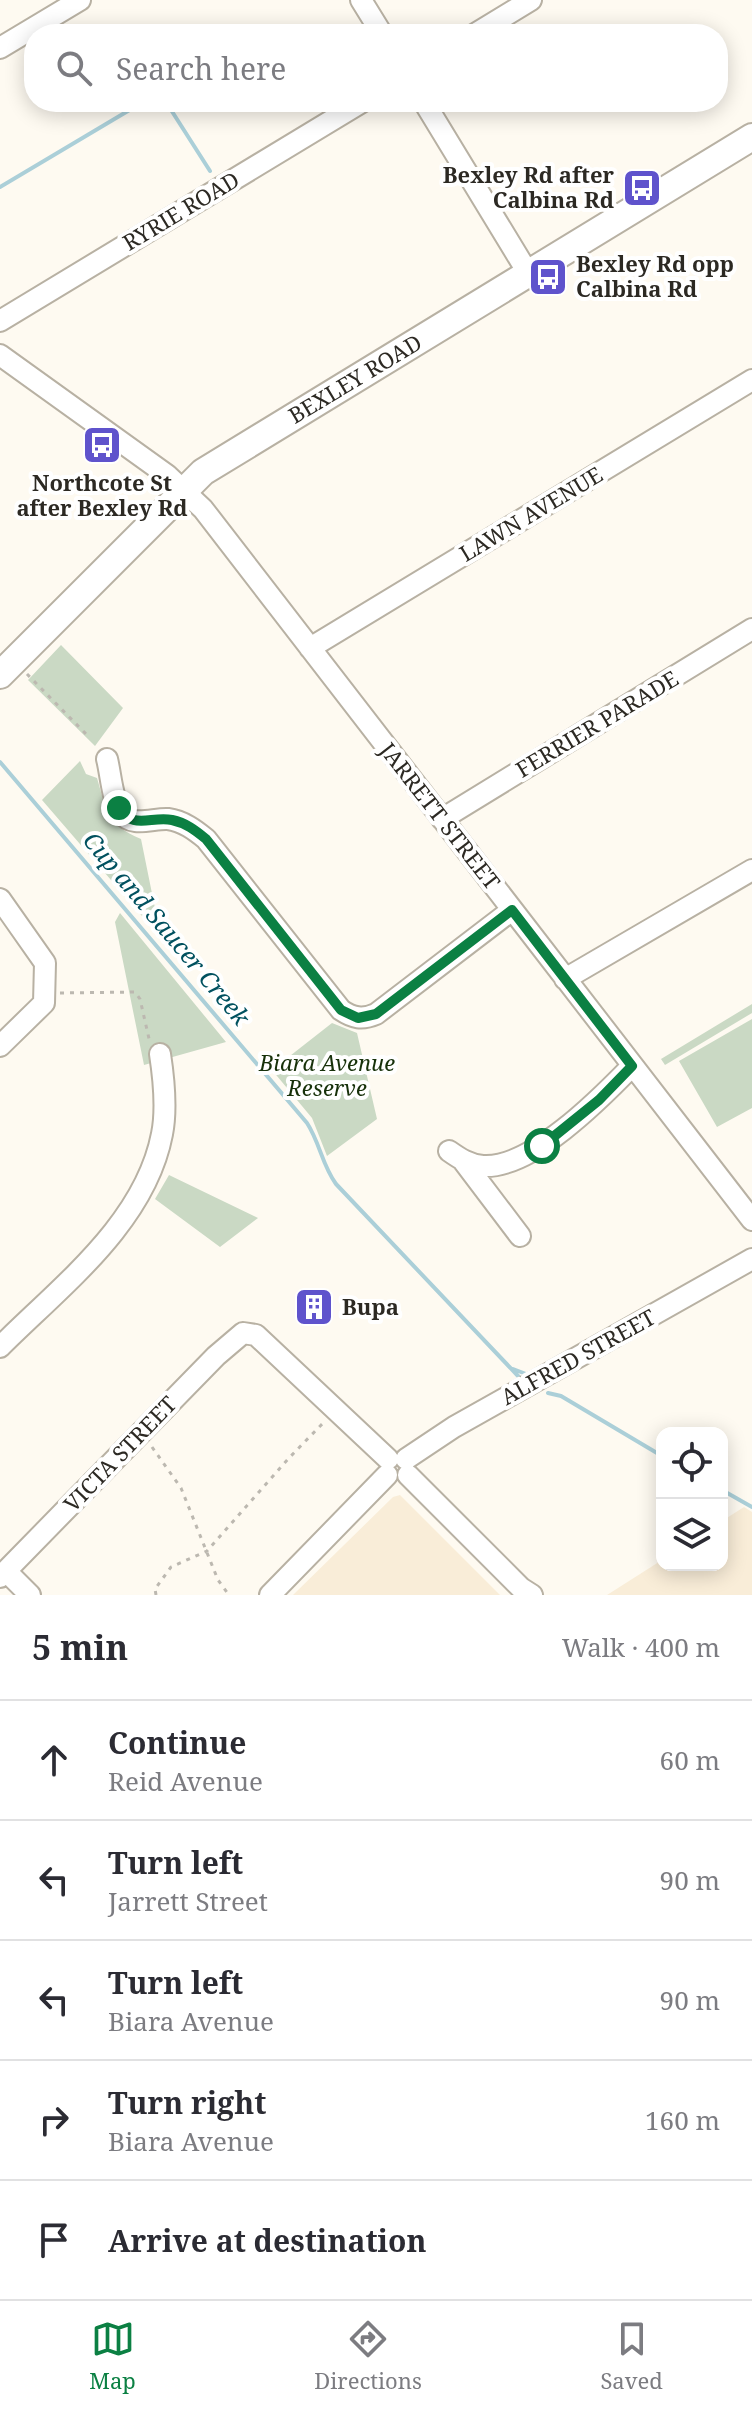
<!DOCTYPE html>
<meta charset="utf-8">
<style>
body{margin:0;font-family:"Noto Serif",serif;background:#f7f7f7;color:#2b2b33}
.controls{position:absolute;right:24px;bottom:24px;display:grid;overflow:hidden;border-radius:16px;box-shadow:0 4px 20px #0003}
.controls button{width:72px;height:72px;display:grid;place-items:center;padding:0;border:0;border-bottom:2px solid #e1e1e2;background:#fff;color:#2b2b33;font:40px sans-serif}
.stop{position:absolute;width:24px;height:24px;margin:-18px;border:6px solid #0b8043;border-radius:50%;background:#fff}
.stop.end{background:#0b8043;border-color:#fff;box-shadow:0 2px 8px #0008}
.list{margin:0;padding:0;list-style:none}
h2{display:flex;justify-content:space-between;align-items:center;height:104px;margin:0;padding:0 32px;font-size:34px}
h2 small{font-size:26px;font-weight:400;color:#7c7c81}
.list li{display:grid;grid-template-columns:52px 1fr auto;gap:24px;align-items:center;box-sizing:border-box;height:120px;padding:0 32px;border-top:2px solid #e1e1e2}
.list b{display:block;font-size:30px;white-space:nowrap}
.list p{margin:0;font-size:26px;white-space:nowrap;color:#7c7c81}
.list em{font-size:26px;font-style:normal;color:#7c7c81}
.icon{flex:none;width:44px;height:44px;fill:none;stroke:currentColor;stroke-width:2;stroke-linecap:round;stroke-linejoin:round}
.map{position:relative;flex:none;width:752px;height:1595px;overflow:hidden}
.search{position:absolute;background:#fff;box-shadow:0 4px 20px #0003;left:24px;right:24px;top:24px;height:88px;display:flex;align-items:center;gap:20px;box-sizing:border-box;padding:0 28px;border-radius:32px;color:#7c7c81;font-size:30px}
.sheet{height:704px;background:#fff}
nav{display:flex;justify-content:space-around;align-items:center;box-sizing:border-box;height:112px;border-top:2px solid #e1e1e2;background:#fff;font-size:22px;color:#7c7c81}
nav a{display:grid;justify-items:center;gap:4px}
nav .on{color:#0b8043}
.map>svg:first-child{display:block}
.built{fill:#f9edd8}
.green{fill:#cad9c4}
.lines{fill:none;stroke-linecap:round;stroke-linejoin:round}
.stream{stroke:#abcfd8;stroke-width:4}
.minor-casing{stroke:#b8b1a3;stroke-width:24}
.major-casing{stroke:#b8b1a3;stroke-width:30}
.path{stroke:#bcb8b0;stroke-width:3;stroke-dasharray:4 6;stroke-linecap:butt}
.minor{stroke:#fff;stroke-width:20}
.major{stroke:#fff;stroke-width:26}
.route{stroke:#0b8043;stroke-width:10}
.labels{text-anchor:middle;stroke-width:8;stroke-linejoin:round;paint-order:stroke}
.poi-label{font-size:22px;font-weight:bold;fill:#2c2923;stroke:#fff;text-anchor:start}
.street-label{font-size:22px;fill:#2c2923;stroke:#fff}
.park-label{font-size:22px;font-style:italic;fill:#17310a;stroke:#fff}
.water-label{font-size:24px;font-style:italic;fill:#01515f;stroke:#fff}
</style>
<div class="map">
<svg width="752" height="1595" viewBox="0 0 752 1595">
<rect width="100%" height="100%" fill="#fefaf1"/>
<path class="built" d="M400,1495L500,1595H293L393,1497Z
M744,1507L752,1512V1595H607L662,1560V1565H722V1521Z"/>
<path class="green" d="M61,645L123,708L95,746L28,680Z
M80,761L86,774L97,778C107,812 106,824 141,839L161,938L42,800Z
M120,913L226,1042L144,1065L115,922Z
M752,1004V1013L665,1065L661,1059Z
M752,1019V1108L717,1127L679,1061Z
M332,1023L357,1033L377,1119L327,1156L312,1118L272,1070Z
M169,1175L258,1218L220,1247L155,1199Z"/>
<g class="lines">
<path class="stream" d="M166,102L210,171
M0,187L143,102
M0,762L307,1123C320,1143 322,1165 336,1184L519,1377
M513,1369L526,1374
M548,1393L561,1396L662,1456
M722,1490L752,1507"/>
<g class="minor-casing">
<path id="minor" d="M361,0L382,34
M475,34L531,0
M0,48L80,0
M424,102L528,273
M0,321L362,102
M0,355L167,475L203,509L752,1220
M310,648L752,380
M107,759C111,775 112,799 121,813C132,828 153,818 168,819C183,821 195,830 206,839L341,1010C353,1018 362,1020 376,1014L512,910
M442,819L752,629
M0,899L45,963L44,1003L0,1046
M565,979L752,870
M449,1151C459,1158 469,1165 483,1166C531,1169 600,1099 632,1066
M464,1162L520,1236
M0,1347C61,1286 145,1223 162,1134C167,1109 164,1080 160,1054
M406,1459L454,1427L752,1259
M408,1475L521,1588L532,1595
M6,1571L30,1595
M0,1577L216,1356L243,1333L256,1335L388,1459
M270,1595L387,1475"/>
</g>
<g class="major-casing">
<path id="major" d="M0,675L203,472L752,137"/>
</g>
<path class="path" d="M27,674L86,734
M60,993L135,992L140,999L150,1043
M152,1447L181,1488L218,1580L229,1595
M156,1595L155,1589L171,1567L207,1551L288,1459L326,1420"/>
<use href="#minor" class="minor"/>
<use href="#major" class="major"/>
</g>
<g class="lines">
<path class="route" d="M119,808C132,830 151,816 172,820C186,823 195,830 206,839L341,1010L358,1018L376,1014L512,910L632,1066L599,1100L542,1146"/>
</g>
<defs>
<g id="bus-square" transform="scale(2)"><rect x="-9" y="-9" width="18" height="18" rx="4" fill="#5f53cc" stroke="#fff"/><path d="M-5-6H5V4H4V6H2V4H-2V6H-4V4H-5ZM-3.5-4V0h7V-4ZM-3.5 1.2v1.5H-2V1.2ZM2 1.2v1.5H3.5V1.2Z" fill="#fff"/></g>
<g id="building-square" transform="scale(2)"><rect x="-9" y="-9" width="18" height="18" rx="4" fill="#5f53cc" stroke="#fff"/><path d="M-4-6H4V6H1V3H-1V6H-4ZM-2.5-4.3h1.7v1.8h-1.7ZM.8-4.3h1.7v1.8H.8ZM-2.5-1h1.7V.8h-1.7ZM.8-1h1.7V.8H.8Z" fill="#fff"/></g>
</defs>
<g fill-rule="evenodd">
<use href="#bus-square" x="642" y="188"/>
<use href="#bus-square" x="548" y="277"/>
<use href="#bus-square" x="102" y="445"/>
<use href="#building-square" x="314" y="1307"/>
</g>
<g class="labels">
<g class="poi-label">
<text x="614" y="183" text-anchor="end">Bexley Rd after<tspan x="614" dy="25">Calbina Rd</tspan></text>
<text x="576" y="272">Bexley Rd opp<tspan x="576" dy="25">Calbina Rd</tspan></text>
<text x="102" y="491" text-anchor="middle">Northcote St<tspan x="102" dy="25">after Bexley Rd</tspan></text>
<text x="342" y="1315">Bupa</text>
</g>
<g class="street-label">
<text transform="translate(181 211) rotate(-31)" y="8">RYRIE ROAD</text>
<text transform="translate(355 379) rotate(-31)" y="8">BEXLEY ROAD</text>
<text transform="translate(531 514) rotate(-31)" y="8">LAWN AVENUE</text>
<text transform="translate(597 724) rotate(-31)" y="8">FERRIER PARADE</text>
<text transform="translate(440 816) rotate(52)" y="8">JARRETT STREET</text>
<text transform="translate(578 1357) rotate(-29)" y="8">ALFRED STREET</text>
<text transform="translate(120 1454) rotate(-46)" y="8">VICTA STREET</text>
</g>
<g class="park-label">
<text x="327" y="1071">Biara Avenue<tspan x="327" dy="25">Reserve</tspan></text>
</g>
<g class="water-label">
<text transform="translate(166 929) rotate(50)" y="8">Cup and Saucer Creek</text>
</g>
</g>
</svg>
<div class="controls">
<button><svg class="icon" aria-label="locate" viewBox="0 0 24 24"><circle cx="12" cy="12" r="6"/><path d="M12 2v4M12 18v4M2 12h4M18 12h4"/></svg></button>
<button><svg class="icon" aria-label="layers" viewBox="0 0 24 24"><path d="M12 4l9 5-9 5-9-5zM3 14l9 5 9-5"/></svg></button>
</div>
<div class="stop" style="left:542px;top:1146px"></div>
<div class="stop end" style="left:119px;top:808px"></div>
<div class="search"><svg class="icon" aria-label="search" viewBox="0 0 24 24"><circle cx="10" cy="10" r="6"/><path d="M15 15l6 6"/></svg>Search here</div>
</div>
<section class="sheet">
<h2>5 min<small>Walk · 400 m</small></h2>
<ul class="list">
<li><svg class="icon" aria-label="ahead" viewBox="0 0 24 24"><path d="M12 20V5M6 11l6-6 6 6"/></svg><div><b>Continue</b><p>Reid Avenue</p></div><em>60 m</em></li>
<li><svg class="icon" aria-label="left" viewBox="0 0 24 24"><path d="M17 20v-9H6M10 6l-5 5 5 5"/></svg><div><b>Turn left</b><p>Jarrett Street</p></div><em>90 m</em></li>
<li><svg class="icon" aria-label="left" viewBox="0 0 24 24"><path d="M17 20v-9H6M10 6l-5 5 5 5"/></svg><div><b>Turn left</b><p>Biara Avenue</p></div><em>90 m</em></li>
<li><svg class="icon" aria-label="right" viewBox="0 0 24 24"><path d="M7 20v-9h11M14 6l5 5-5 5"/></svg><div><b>Turn right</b><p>Biara Avenue</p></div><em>160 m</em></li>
<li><svg class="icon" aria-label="arrive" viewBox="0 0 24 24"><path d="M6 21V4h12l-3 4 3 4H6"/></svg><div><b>Arrive at destination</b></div></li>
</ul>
</section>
<nav>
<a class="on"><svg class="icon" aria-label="map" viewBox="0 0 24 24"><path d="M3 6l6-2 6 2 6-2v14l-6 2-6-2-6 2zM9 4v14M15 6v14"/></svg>Map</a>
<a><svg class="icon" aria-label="directions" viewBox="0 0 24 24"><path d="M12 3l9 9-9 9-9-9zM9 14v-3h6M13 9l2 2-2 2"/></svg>Directions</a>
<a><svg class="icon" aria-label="saved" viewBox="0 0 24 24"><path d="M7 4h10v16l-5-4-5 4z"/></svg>Saved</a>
</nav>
